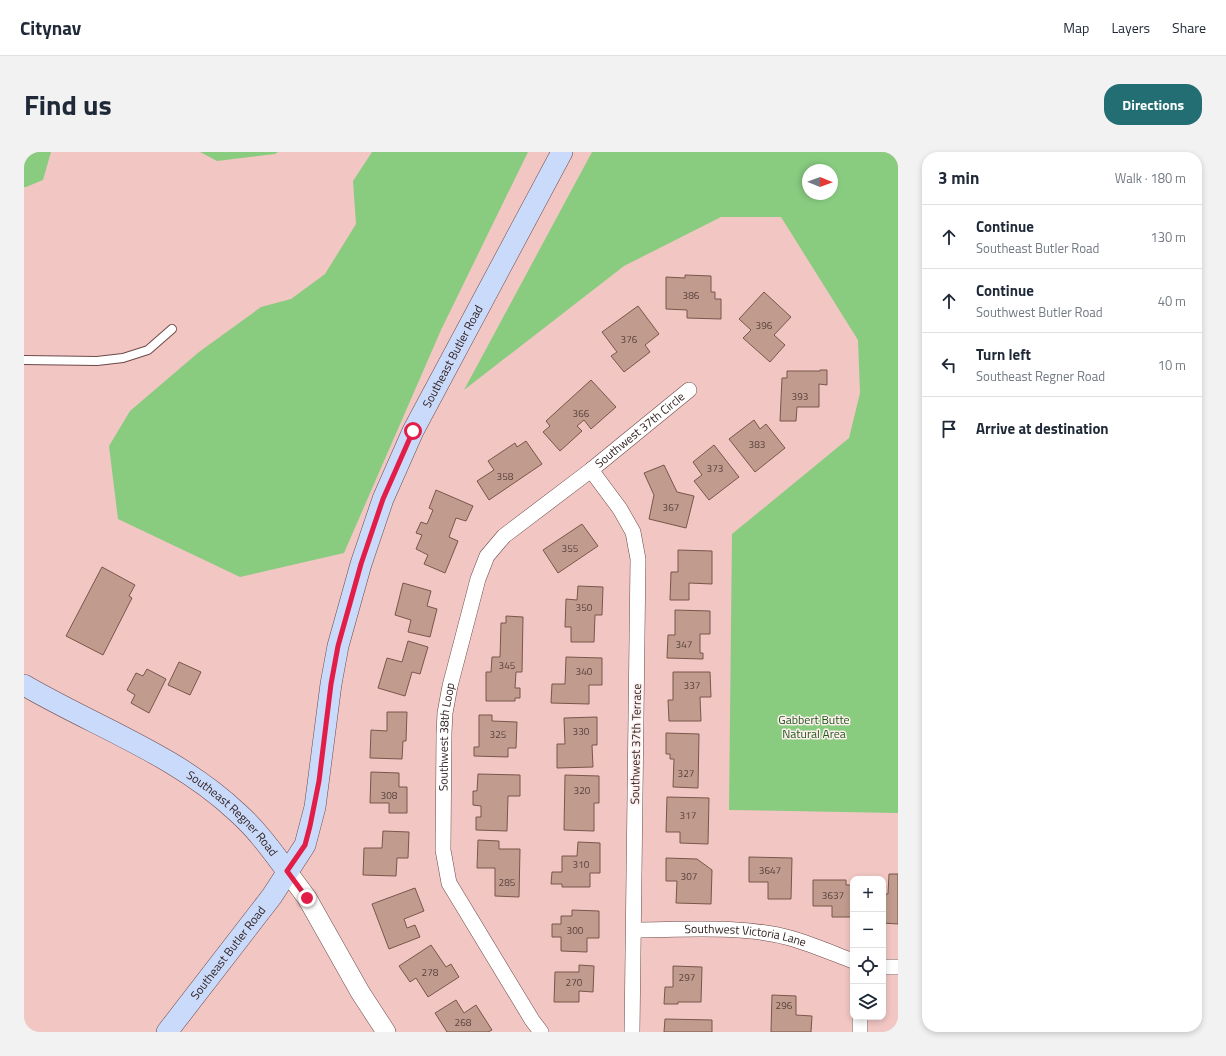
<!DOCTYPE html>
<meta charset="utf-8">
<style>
body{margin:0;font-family:"Titillium Web",sans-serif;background:#f2f2f3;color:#1f2937}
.controls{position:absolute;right:12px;bottom:12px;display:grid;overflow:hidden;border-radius:8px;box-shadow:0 2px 6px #0003}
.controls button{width:36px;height:36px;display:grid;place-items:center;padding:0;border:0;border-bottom:1px solid #e0e1e3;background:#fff;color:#1f2937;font:20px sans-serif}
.compass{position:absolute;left:778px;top:12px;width:36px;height:36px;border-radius:50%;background:#fff;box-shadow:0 2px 6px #0003;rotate:91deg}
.stop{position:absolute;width:12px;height:12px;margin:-9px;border:3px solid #e11d48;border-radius:50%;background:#fff}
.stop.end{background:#e11d48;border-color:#fff;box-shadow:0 1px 4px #0008}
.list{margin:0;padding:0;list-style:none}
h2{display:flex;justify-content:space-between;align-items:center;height:52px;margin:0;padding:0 16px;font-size:17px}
h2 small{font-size:13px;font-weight:400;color:#747a83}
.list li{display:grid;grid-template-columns:26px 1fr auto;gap:12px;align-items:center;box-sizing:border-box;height:64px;padding:0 16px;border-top:1px solid #e0e1e3}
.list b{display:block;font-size:15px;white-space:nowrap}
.list p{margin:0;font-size:13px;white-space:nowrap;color:#747a83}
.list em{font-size:13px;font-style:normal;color:#747a83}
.icon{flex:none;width:22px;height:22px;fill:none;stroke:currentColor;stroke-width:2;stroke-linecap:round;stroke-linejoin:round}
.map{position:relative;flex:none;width:874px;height:880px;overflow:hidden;border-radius:16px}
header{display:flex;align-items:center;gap:24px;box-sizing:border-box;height:56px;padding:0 20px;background:#fff;border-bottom:1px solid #e0e1e3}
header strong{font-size:19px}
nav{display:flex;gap:22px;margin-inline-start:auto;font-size:14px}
.intro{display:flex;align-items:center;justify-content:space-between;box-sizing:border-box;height:96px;padding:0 24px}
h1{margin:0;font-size:28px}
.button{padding:10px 18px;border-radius:16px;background:#226e73;color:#fff;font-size:14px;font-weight:700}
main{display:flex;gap:24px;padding:0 24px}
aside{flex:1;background:#fff;border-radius:16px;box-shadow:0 2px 6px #0003}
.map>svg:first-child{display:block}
.green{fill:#89cc80;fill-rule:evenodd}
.building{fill:#c19b8d;stroke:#79564a}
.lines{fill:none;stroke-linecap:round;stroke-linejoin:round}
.service-casing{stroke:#6d4948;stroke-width:10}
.minor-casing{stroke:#6d4948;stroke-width:16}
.tertiary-casing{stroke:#6d4948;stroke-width:20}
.secondary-casing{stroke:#6d4948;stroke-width:22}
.service{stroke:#fff;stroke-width:8}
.minor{stroke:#fff;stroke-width:15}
.tertiary{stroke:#fff;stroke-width:19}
.secondary{stroke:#c9dafa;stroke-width:21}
.route{stroke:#e11d48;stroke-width:5}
.labels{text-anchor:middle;stroke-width:3;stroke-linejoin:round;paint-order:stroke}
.number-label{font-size:10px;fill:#58423e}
.street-label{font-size:12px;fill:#352524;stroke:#fdefee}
.park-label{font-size:12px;fill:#1f5717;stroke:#fdefee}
</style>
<header>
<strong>Citynav</strong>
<nav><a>Map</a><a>Layers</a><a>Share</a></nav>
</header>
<div class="intro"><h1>Find us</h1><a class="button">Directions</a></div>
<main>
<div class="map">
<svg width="874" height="880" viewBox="0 0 874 880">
<rect width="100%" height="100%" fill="#f1c6c3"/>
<path class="green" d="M0,0H27L19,28L2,35H0Z
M176,0H254L251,2L193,9Z
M348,0H504L417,178L320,401L216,425L94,367L85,294L106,259L175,200L237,155L267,147L301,122L332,72L329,29Z
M568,0H874V661L705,658L708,382L825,286L836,241L834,188L757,65H697L600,114L440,238ZM784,18H808V42H784Z"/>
<path class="building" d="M661,123L687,124V140H691V147H697V167L663,166V158L642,157V125L661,126Z
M740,140L767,165L750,183L761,193L746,210L719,186L727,178L715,167Z
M614,154L635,182L621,193L626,200L600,220L587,204L593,200L578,180Z
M796,218H803V233L795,232V255H773L772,269H756L758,226H763V219H796Z
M567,228L592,255L567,277L560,268L553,274L558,279L536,299L519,280L526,274L522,269Z
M730,268L736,277L742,272L761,296L731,320L705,287Z
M502,289L518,312L465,348L453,329L470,318L464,309L491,291L493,295Z
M690,293L715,325L685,348L670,329L678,323L669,310Z
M640,313L653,340L670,344L662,376L625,367L630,343L620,321Z
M412,338L449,354L442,369L432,366L425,385L434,389L421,421L400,412L404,403L392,397L398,383L392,381L397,370L403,372L409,358L405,356Z
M558,372L574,394L534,421L519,398Z
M654,398L688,399V432L665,431V448H646L647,420H654Z
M78,415L111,433L105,444L108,446L79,503L42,484Z
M379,431L407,439L403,454L413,457L406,485L384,480L387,468L371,463Z
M554,434L579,435L578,463H571L570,490H547V475H541L542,447L553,448Z
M651,458L686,459V482H676V501H679V507L643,506L644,483H651Z
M482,464L499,465L498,520H492L491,536H496V546H491V549H462V520H467L468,505H476L477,471H482Z
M384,489L404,495L396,522L388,520L381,544L354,536L363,506L378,510Z
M542,505L578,506V533H565V552L527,551L528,532H541Z
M155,510L177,520L166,543L144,533Z
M123,517L142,527L125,561L107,551L111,543L103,538L112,521L119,524Z
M649,520H686L687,545H676L677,569H645L644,548H649Z
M363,560H383L382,589H379L378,607L346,606L347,578L363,579Z
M455,563H468V569L493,570L492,596H484V605L450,604V595H455Z
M573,565V593H568L569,615L533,616V592H541L540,566Z
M642,581L675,582L674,636L649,635L650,607H646V602H642Z
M347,620L375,621V635H383V661H365V651H346Z
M454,622L496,623V644H484L483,679L452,678V665H457V654L449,653V639H453Z
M541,623L575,624V651H570V679L540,678Z
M643,645L685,646L684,692L656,691V680H642Z
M359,679L385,680L384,706H373L372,724L339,723L340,696H358Z
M454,688L475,689V697H496L495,745L471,744V716H453Z
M554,690L576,691V721H566V735H538V732H527L528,720H538V704H553Z
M725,705L768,706L767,747H744V730H725Z
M642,706L673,707L688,718L687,752L652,751L653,729H642Z
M865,722H874V772L859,771V742H864Z
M789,728H822V733H829V765H808V754H789Z
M391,736L400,759L380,767L383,776L391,773L396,785L365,797L348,752Z
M548,758L575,759V786H563V800L537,799V785H528V772H537V764H548Z
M407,793L422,815L427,812L435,825L404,845L392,826L386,830L375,814Z
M555,813L570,814L569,840L555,839V850H530L531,820H555Z
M649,814L678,815L677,850H654V852H640L641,835H649Z
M748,843L772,844V863L788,864L787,880H747Z
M432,848L440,861L452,853L468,878L464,880H423L411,861Z
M641,867L688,868V880H640Z"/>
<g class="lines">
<g class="service-casing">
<path id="service" d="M0,208L73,209L99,206L124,198L148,177"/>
</g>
<g class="minor-casing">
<g id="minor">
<path d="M567,318L596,357L609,380L614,407L608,880"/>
<path id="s1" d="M610,778C658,778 719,773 766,786C787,792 808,801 829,809"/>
<path d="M859,815H874"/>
<path id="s2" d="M517,880L508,868L425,731L419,698L420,581L421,561L426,534L454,427L463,404L480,384L567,318L665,238"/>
<path d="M836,880V865"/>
</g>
</g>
<g class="tertiary-casing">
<path id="tertiary" d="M263,719L283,746L336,840L362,880"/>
</g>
<g class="secondary-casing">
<g id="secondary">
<path id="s3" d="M0,533C72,575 153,603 214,661C233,678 248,699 263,719"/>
<path id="s4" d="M143,880L248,744L281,693L291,655L307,532L314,494L337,412L359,347L389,279L538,0"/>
</g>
</g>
<use href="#service" class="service"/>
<use href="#minor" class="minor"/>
<use href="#tertiary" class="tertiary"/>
<use href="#secondary" class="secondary"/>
</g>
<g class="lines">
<path class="route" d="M283,746L263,719L281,693L286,674L295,629L307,532L314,494L337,412L359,347L389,279"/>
</g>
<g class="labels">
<g class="number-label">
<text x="667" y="147">386</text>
<text x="740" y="177">396</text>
<text x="605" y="191">376</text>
<text x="776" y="248">393</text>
<text x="557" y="265">366</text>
<text x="733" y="296">383</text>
<text x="691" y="320">373</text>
<text x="481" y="328">358</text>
<text x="647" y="359">367</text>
<text x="546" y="400">355</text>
<text x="560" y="459">350</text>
<text x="660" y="496">347</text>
<text x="483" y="517">345</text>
<text x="560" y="523">340</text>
<text x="668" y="537">337</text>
<text x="557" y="583">330</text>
<text x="474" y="586">325</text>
<text x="662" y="625">327</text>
<text x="558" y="642">320</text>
<text x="365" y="647">308</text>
<text x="664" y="667">317</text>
<text x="557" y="716">310</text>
<text x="746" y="722">3647</text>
<text x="665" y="728">307</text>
<text x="483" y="734">285</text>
<text x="809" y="747">3637</text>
<text x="551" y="782">300</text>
<text x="406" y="824">278</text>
<text x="663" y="829">297</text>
<text x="550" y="834">270</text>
<text x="760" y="857">296</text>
<text x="439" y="874">268</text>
</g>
<g class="street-label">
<text dy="4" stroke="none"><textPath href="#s4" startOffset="747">Southeast Butler Road</textPath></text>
<text dy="4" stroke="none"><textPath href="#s2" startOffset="707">Southwest 37th Circle</textPath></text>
<text dy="4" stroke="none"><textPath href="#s2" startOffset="322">Southwest 38th Loop</textPath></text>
<text transform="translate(612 592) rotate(-89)" y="4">Southwest 37th Terrace</text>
<text dy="4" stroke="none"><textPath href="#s3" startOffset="246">Southeast Regner Road</textPath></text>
<text dy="4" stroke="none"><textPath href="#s1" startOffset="112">Southwest Victoria Lane</textPath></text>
<text dy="4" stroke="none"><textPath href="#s4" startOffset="100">Southeast Butler Road</textPath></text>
</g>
<g class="park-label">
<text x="790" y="572">Gabbert Butte<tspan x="790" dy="14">Natural Area</tspan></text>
</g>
</g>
</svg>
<div class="controls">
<button>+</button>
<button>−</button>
<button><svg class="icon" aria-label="locate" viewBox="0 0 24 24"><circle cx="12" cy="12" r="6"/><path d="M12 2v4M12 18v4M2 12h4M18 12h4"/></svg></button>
<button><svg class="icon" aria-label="layers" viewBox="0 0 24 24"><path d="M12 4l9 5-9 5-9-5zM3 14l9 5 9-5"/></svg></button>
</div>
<svg class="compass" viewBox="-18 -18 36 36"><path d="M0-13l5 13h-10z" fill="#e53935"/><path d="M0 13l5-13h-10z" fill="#747a83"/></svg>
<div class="stop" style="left:389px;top:279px"></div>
<div class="stop end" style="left:283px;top:746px"></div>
</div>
<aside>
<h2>3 min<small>Walk · 180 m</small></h2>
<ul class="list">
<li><svg class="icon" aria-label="ahead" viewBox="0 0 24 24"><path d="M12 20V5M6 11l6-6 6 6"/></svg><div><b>Continue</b><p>Southeast Butler Road</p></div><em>130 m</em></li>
<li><svg class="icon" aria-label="ahead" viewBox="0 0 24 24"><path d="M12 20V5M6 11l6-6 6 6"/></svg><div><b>Continue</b><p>Southwest Butler Road</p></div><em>40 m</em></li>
<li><svg class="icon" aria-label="left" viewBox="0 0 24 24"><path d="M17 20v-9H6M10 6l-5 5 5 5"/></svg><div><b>Turn left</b><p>Southeast Regner Road</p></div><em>10 m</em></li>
<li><svg class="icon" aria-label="arrive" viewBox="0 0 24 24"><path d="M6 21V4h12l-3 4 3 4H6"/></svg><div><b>Arrive at destination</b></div></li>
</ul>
</aside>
</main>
